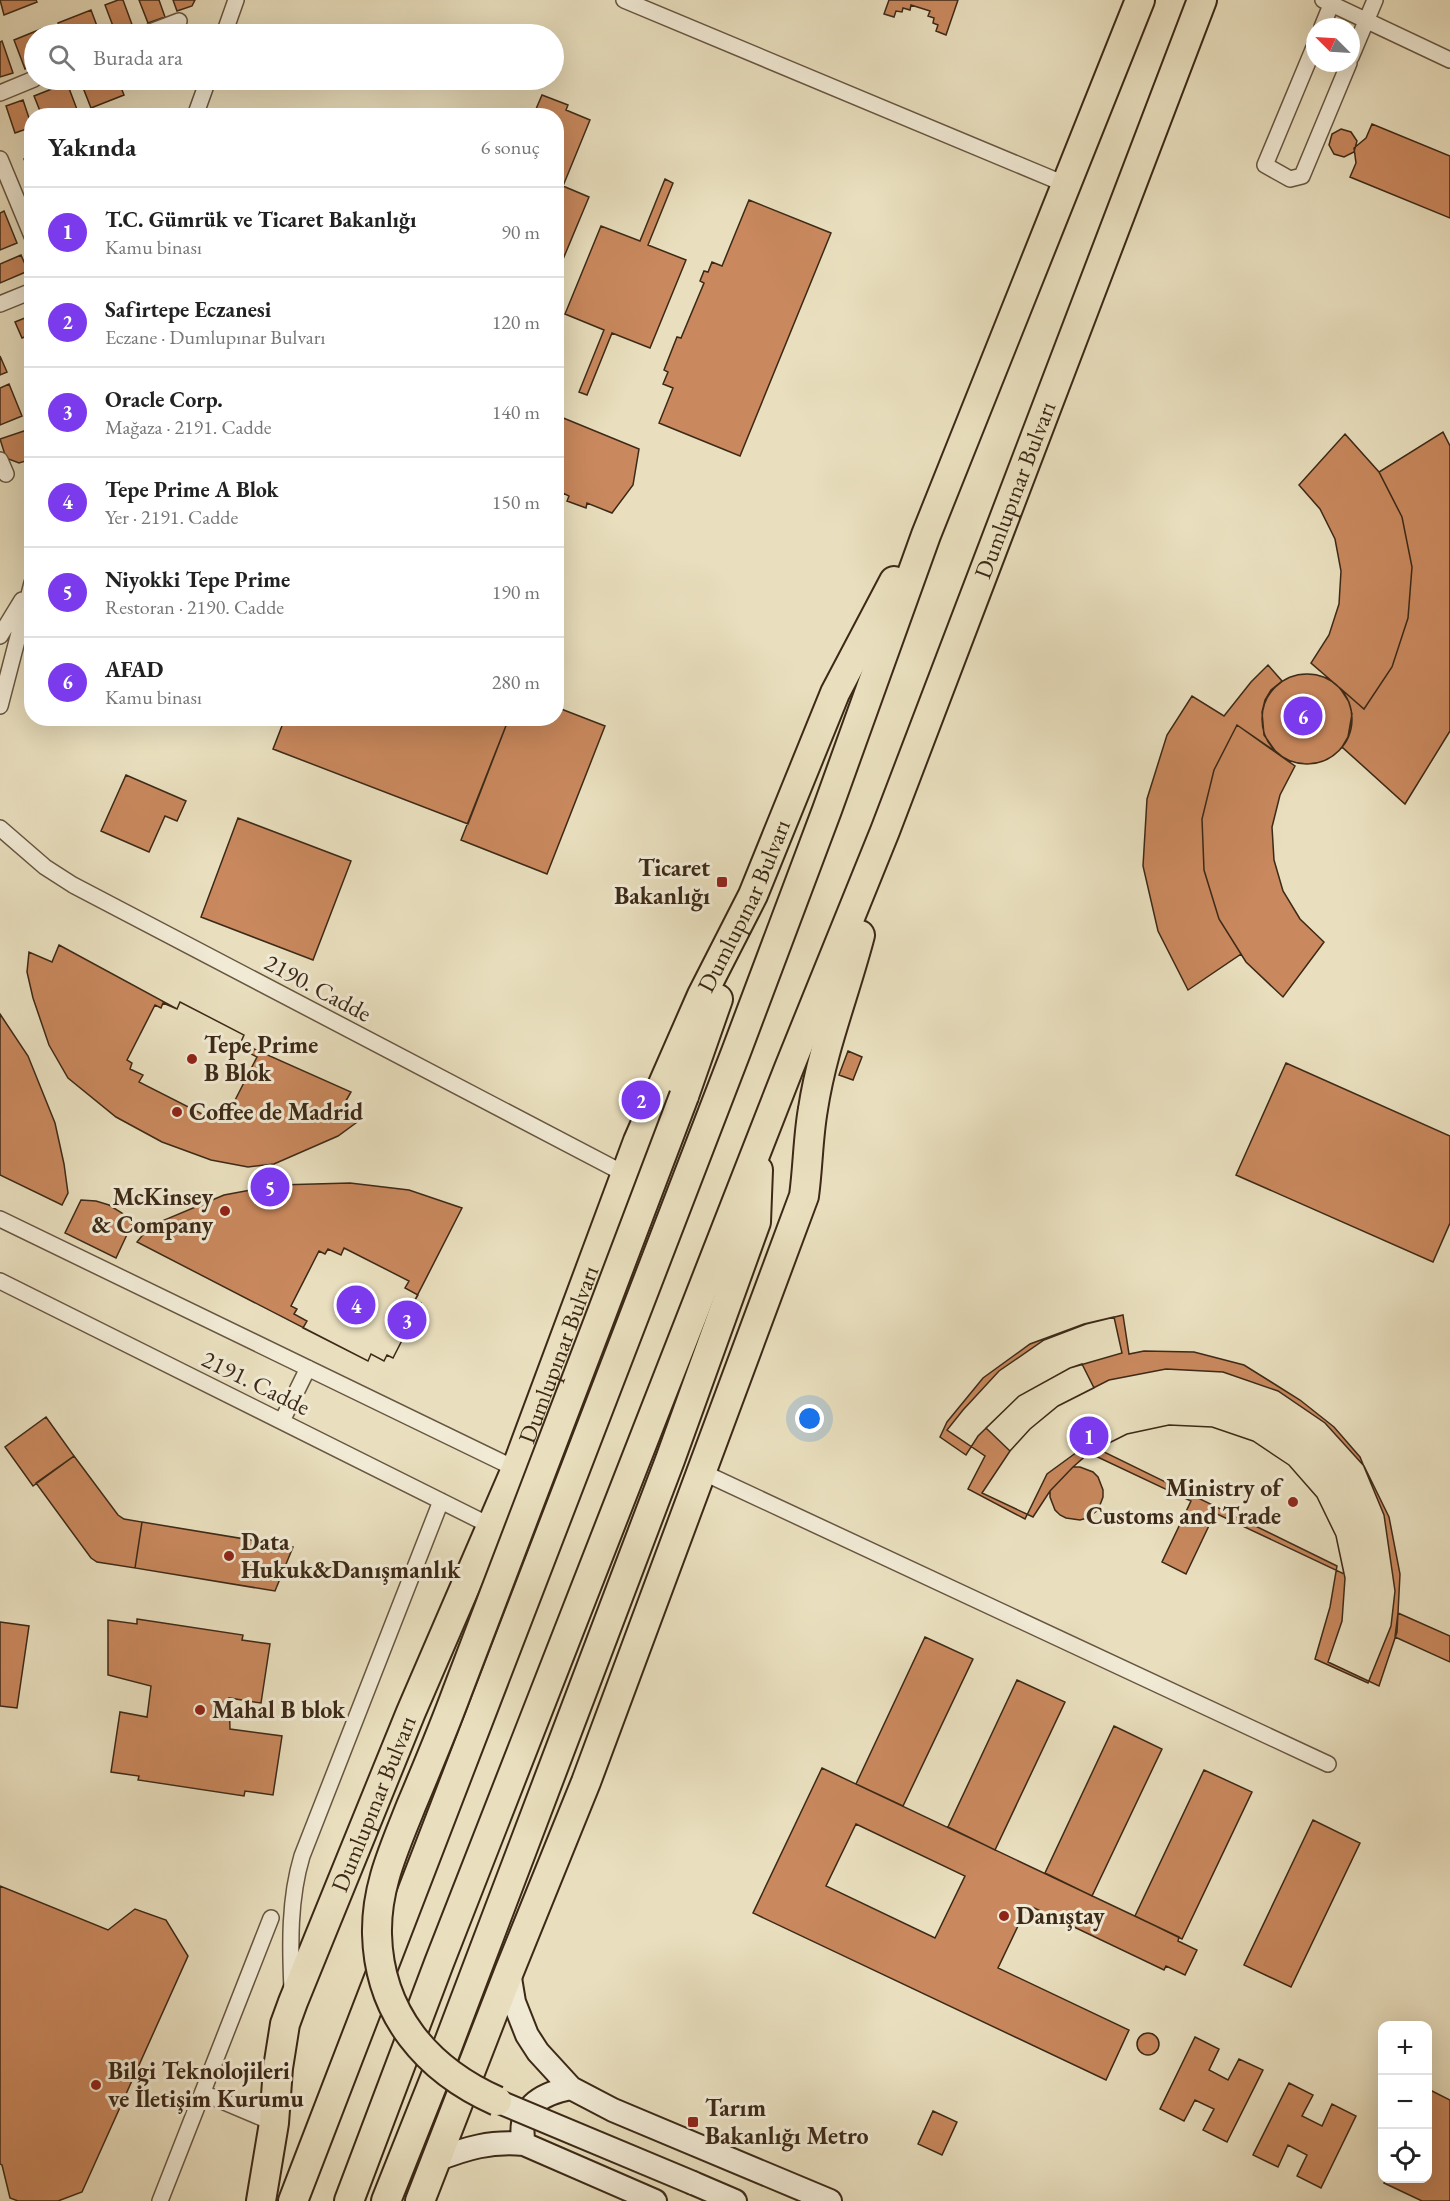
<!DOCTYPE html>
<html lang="tr">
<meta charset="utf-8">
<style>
body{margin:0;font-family:"EB Garamond",serif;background:#f2f2f2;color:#222}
.controls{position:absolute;right:18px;bottom:18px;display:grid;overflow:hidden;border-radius:12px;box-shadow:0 6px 24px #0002}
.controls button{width:54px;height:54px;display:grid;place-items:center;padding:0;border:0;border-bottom:2px solid #e0e0e0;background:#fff;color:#222;font:30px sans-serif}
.compass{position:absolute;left:1306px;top:18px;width:54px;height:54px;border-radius:50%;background:#fff;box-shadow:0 6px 24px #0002;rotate:294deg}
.you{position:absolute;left:810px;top:1419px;width:21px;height:21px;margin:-15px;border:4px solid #fff;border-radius:50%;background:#1a73e8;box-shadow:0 0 0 9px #1a73e833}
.badge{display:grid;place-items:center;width:39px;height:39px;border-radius:50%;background:#7c3aed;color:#fff;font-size:20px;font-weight:700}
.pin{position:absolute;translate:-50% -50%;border:3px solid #fff;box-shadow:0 2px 6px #0006}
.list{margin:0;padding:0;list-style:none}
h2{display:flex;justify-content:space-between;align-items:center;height:78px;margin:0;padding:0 24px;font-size:26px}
h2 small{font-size:20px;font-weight:400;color:#767676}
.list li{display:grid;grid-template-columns:39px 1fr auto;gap:18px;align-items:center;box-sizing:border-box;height:90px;padding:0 24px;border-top:2px solid #e0e0e0}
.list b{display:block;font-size:22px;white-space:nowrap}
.list p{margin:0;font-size:20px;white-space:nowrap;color:#767676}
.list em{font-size:20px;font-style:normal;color:#767676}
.icon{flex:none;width:33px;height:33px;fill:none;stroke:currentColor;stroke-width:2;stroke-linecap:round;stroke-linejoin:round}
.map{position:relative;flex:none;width:1450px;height:2201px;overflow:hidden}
.search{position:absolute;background:#fff;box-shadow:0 6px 24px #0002;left:24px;top:24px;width:540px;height:66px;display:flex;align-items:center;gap:15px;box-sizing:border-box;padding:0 21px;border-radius:33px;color:#767676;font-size:22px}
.panel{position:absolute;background:#fff;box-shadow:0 6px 24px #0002;left:24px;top:108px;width:540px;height:618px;border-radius:24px}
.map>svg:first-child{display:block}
.building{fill:#c9885d;stroke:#3c2917;stroke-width:1.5;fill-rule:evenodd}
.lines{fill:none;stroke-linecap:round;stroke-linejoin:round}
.street-casing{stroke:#675641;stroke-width:18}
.secondary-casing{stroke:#3c2917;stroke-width:26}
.highway-casing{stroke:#3c2917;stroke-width:32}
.street{stroke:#f1ead5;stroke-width:15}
.secondary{stroke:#f1ead5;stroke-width:22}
.highway{stroke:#e9dfbe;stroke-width:28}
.secondary-bridge-casing{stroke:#3c2917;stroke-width:26;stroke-linecap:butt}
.highway-bridge-casing{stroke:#3c2917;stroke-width:32;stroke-linecap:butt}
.secondary-bridge{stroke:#f1ead5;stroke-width:22}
.highway-bridge{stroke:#e9dfbe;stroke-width:28}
.poi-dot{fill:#8f2418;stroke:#f1ead5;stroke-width:2}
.labels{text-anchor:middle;stroke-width:6;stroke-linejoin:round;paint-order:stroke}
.street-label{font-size:24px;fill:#3c2917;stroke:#f1ead5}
.poi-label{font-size:24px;font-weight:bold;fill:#3c2917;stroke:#f1ead5;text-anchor:start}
</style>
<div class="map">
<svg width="1450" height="2201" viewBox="0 0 1450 2201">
<rect width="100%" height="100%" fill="#e9dfbe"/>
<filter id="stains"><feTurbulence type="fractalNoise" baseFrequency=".00333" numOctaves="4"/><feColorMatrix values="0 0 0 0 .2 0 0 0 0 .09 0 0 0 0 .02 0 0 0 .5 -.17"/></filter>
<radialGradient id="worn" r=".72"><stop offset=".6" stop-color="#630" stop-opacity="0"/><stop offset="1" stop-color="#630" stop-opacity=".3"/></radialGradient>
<path class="building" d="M0,0H36L37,2L4,15Z
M118,0H123L134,30L122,34H116L105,5Z
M139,0H159L165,17L148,23Z
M173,0H195L192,6L177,11Z
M889,0H958L946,35L936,31L938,25L933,23L934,18L928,16L930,11L911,5L910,10L903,8L902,12L896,11L894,17L884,14Z
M91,10L100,34H62L58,23Z
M46,27L50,34H34V65L25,69L14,40Z
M2,41L13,73L0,77V42Z
M80,80H118L124,95L91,108Z
M134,80H154L151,83L138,89Z
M67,83L78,112L68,116H42L34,96Z
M542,95L568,105L566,110L590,120L563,186L589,197L556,276V116H533Z
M23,100L32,127L15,133L6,106Z
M1372,124L1450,156V218L1350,177L1356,163L1354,148L1366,138Z
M1341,129L1351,132L1357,141L1354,152L1344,157L1334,154L1329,145L1332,134Z
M32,156V178L24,159Z
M665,179L673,183L648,245L686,260L650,348L612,333L587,395L579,392L604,330L565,314L601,226L640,241Z
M749,200L831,233L740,456L659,423L673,388L663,384L668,372L664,370L677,337L681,338L704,283L700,281L704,271L708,272L712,262L722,266Z
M4,211L17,243L0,250V213Z
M21,255L28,271L0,283V264Z
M32,315V334L22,338L15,322Z
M0,356L7,372L0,375Z
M9,384L22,416L0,425V388Z
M556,415L639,449L633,485L612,513L587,503L586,508L567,501L569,496L563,493L556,510Z
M27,430L32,441L29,460L19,463L6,458L0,439Z
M1443,432L1450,446V731L1405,804L1342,747L1348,737L1352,714L1349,702L1340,688L1364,709L1392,667L1408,618L1412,567L1402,517L1379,472Z
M1345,434L1379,472L1402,517L1412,567L1408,618L1392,667L1364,709L1311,663L1329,635L1339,604L1341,571L1335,539L1320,509L1299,485Z
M1268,665L1282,681L1271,690L1265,700L1262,712L1264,735L1276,752L1237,725L1214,770L1202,819L1204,870L1219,919L1241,954L1188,990L1158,931L1143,866L1147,799L1167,735L1192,696L1224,716L1251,682Z
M1262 719a45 45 0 1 1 90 0a45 45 0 1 1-90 0Z
M556,707L605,726L547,874L461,840L509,718H556Z
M285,718H509L468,824L273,749Z
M1237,725L1295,766L1280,795L1272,827L1274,860L1283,891L1300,919L1324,942L1283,997L1246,962L1219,919L1204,870L1202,819L1214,770Z
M126,775L186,801L177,821L165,816L149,852L101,831Z
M238,818L351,861L313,960L201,917Z
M59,945L177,1009L180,1002L244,1035L241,1042L254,1049L351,1092L340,1111L360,1120L338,1136L274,1164L248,1167L211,1160L162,1142L116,1117L68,1078L49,1045L33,998L27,972L29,952L52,962Z
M180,1002L244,1035L241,1042L254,1049L251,1054L257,1057L229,1112L223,1109L220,1115L207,1108L204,1115L139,1082L143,1075L130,1069L132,1063L127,1060L155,1005L161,1008L163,1003L177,1009Z
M0,1014L28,1056L55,1123L64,1164L68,1193L62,1205L0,1175Z
M848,1051L862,1057L853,1080L839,1075Z
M1286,1063L1450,1136V1223L1433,1262L1236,1175Z
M350,1183L409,1190L462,1208L415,1300L421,1303L393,1358L387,1355L384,1361L371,1354L368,1361L137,1242L150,1226L224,1195L278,1185Z
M81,1200L96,1201L109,1205L122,1213L132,1224L116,1258L65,1233Z
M344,1248L409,1281L405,1288L418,1295L415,1300L421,1303L393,1358L387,1355L384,1361L371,1354L368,1361L303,1328L307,1321L294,1314L297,1309L291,1306L319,1251L325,1254L328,1249L341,1255Z
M1123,1315L1129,1354L1144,1351L1194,1352L1244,1365L1300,1400L1334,1427L1360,1457L1384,1515L1395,1591L1391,1626L1368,1683L1315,1659L1330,1607L1337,1566L1088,1444L1047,1474L1025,1519L968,1489L985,1456L947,1430L963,1410L999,1371L1044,1340L1086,1324Z
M1114,1317L1122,1353L1070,1368L1019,1396L978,1436L966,1455L940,1437L947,1422L983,1378L1030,1344L1084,1324Z
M1082,1364L1094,1388L1058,1406L1030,1429L1010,1451L986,1428L1019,1396L1070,1368Z
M1166,1369L1223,1372L1278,1391L1325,1423L1364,1466L1389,1517L1400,1574L1397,1632L1379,1686L1328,1662L1342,1621L1345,1578L1336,1536L1317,1497L1289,1465L1253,1441L1212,1427L1169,1425L1127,1434L1089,1453L1073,1467L1050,1491L1033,1517L982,1493L1010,1451L1030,1429L1058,1406L1109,1380Z
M46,1417L74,1456L33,1486L5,1447Z
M1169,1425L1212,1427L1253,1441L1289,1465L1317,1497L1336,1536L1344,1574L1215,1513L1186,1574L1162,1562L1191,1501L1089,1453L1127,1434Z
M74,1456L118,1515L124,1519L142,1522L135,1568L97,1562L91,1558L36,1483Z
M1073,1467H1080L1093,1472L1098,1477L1103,1490V1497L1098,1510L1087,1518L1080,1520L1066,1518L1060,1515L1055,1510L1050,1497V1491Z
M142,1522L293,1547L275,1591L135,1568Z
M1398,1613L1450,1636V1662L1395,1637Z
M137,1619L243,1635L242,1640L270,1644L261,1703L229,1698L230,1729L282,1736L273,1795L245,1791L244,1796L138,1780L139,1776L111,1772L120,1712L147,1717L151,1686L108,1675V1620L137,1624Z
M0,1622L29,1626L17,1708L0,1706Z
M925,1637L973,1659L903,1806L856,1784Z
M1017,1680L1065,1702L995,1850L948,1827Z
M1114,1726L1162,1749L1092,1896L1045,1873Z
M822,1768L1179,1937L1178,1941L1197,1950L1185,1975L1166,1966L1164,1970L1028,1905L998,1968L1129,2030L1106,2080L753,1913ZM856,1824L965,1876L935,1938L826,1886Z
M1204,1770L1252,1792L1182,1939L1135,1916Z
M1313,1820L1360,1843L1291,1987L1244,1965Z
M0,1886L108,1930L135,1909L166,1920L188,1956L82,2192L58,2201H18L10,2198L2,2165L0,2164Z
M1137 2044a11 11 0 1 1 22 0a11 11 0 1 1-22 0Z
M1195,2037L1219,2049L1209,2070L1228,2080L1239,2059L1263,2070L1227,2142L1203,2130L1214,2109L1195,2100L1184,2121L1160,2109Z
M1289,2083L1313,2095L1302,2116L1322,2126L1332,2104L1356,2116L1321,2188L1297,2176L1307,2155L1288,2145L1278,2167L1253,2155Z
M1428,2089L1450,2100V2201H1422L1384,2183L1386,2178H1428Z
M933,2111L957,2122L942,2155L918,2144Z"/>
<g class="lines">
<g class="street-casing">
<path id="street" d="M624,0L1067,185
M1323,0L1450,60
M1322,27L1333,0
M145,34L179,21
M224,34L236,0
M1315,45L1265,165L1290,179L1302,176L1349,63
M1351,57L1375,0
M0,93L34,79
M195,116L208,80
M0,159L32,236
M0,304L32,291
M0,460L6,474
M0,636L22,600
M0,706L32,583
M0,828L45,867L73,885L625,1174
M0,1219L516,1469
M0,1281L491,1526
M282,1421L308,1368
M700,1471L1328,1764
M292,1990C290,1945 289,1899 302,1856L441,1501
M203,2093L274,2123
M160,2201L271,1918"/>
</g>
<g class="secondary-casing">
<path id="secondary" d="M509,1972L514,2002L527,2035L538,2052L571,2088L613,2110L830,2201
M524,2144C516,2108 540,2094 571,2088
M436,2160C467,2148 490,2141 524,2144L655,2201
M693,2183L735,2201"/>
</g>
<g class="highway-casing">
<g id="highway">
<path d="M684,1096L718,999"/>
<path id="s1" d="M261,2201L274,2123L278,2068L285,2024L293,2002L411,1712L516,1469L638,1141L702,995L753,895L835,693L894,581"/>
<path d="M293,2201L736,1052L827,810L926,535L1140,0"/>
<path id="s2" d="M349,2201L439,1963L789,1068L885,831L1202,0"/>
<path d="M386,2201L443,2058L670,1460L756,1222L758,1170"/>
<path d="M420,2201L509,1972L586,1782L804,1196C808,1167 808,1137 813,1109C822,1049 845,993 860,935"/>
</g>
</g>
<use href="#street" class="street"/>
<use href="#secondary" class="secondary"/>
<use href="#highway" class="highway"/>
<g class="secondary-bridge-casing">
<path id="secondary-bridge" d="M497,2101L693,2183"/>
</g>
<g class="highway-bridge-casing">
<path id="highway-bridge" d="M497,2101C427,2070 379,2014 377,1934C376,1887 394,1849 411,1806C427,1768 443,1730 457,1692C533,1493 609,1295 684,1096"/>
</g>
<use href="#secondary-bridge" class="secondary-bridge"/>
<use href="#highway-bridge" class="highway-bridge"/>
</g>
<g class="poi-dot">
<rect x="716" y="876" width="12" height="12" rx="3"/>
<circle cx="192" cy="1059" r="6"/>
<circle cx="177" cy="1112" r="6"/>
<circle cx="225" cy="1211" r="6"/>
<circle cx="1293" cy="1502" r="6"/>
<circle cx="229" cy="1556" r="6"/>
<circle cx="200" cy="1710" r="6"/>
<circle cx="1004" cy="1916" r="6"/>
<circle cx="96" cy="2085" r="6"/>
<rect x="687" y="2116" width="12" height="12" rx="3"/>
</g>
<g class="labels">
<g class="street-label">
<text dy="8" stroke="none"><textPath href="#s2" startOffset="1836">Dumlupınar Bulvarı</textPath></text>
<text dy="8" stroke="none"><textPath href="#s1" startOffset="1388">Dumlupınar Bulvarı</textPath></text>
<text transform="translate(318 988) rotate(28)" y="8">2190. Cadde</text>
<text dy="8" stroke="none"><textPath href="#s1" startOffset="902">Dumlupınar Bulvarı</textPath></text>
<text transform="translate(256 1383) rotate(26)" y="8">2191. Cadde</text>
<text dy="8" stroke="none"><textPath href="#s1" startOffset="416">Dumlupınar Bulvarı</textPath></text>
</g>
<g class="poi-label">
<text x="710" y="876" text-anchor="end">Ticaret<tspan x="710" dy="28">Bakanlığı</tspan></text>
<text x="204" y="1053">Tepe Prime<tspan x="204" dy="28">B Blok</tspan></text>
<text x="189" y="1120">Coffee de Madrid</text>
<text x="213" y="1205" text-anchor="end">McKinsey<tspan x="213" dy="28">&amp; Company</tspan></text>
<text x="1281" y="1496" text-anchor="end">Ministry of<tspan x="1281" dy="28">Customs and Trade</tspan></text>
<text x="241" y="1550">Data<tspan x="241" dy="28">Hukuk&amp;Danışmanlık</tspan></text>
<text x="212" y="1718">Mahal B blok</text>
<text x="1016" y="1924">Danıştay</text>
<text x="108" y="2079">Bilgi Teknolojileri<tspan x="108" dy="28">ve İletişim Kurumu</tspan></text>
<text x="705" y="2116">Tarım<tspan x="705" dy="28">Bakanlığı Metro</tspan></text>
</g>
</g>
<rect width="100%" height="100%" filter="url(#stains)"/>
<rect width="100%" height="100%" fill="url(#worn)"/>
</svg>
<div class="controls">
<button>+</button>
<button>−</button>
<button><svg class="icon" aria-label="locate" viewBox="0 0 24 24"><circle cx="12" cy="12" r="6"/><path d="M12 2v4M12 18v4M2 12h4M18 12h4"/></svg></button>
</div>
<svg class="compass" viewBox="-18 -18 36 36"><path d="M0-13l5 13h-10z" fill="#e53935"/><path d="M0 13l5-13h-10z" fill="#767676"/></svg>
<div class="you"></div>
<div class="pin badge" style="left:1089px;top:1436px">1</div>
<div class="pin badge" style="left:641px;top:1100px">2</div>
<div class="pin badge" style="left:407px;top:1320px">3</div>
<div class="pin badge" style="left:356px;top:1305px">4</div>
<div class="pin badge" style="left:270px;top:1187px">5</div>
<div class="pin badge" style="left:1303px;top:716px">6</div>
<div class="search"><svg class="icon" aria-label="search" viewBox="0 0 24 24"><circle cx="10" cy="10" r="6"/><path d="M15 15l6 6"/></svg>Burada ara</div>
<section class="panel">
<h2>Yakında<small>6 sonuç</small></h2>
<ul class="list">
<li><span class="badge">1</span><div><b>T.C. Gümrük ve Ticaret Bakanlığı</b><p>Kamu binası</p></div><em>90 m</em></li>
<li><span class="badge">2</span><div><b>Safirtepe Eczanesi</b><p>Eczane · Dumlupınar Bulvarı</p></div><em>120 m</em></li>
<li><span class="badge">3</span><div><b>Oracle Corp.</b><p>Mağaza · 2191. Cadde</p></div><em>140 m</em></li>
<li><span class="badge">4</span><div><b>Tepe Prime A Blok</b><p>Yer · 2191. Cadde</p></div><em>150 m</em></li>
<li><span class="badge">5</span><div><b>Niyokki Tepe Prime</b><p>Restoran · 2190. Cadde</p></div><em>190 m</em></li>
<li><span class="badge">6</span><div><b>AFAD</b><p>Kamu binası</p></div><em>280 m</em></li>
</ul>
</section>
</div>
